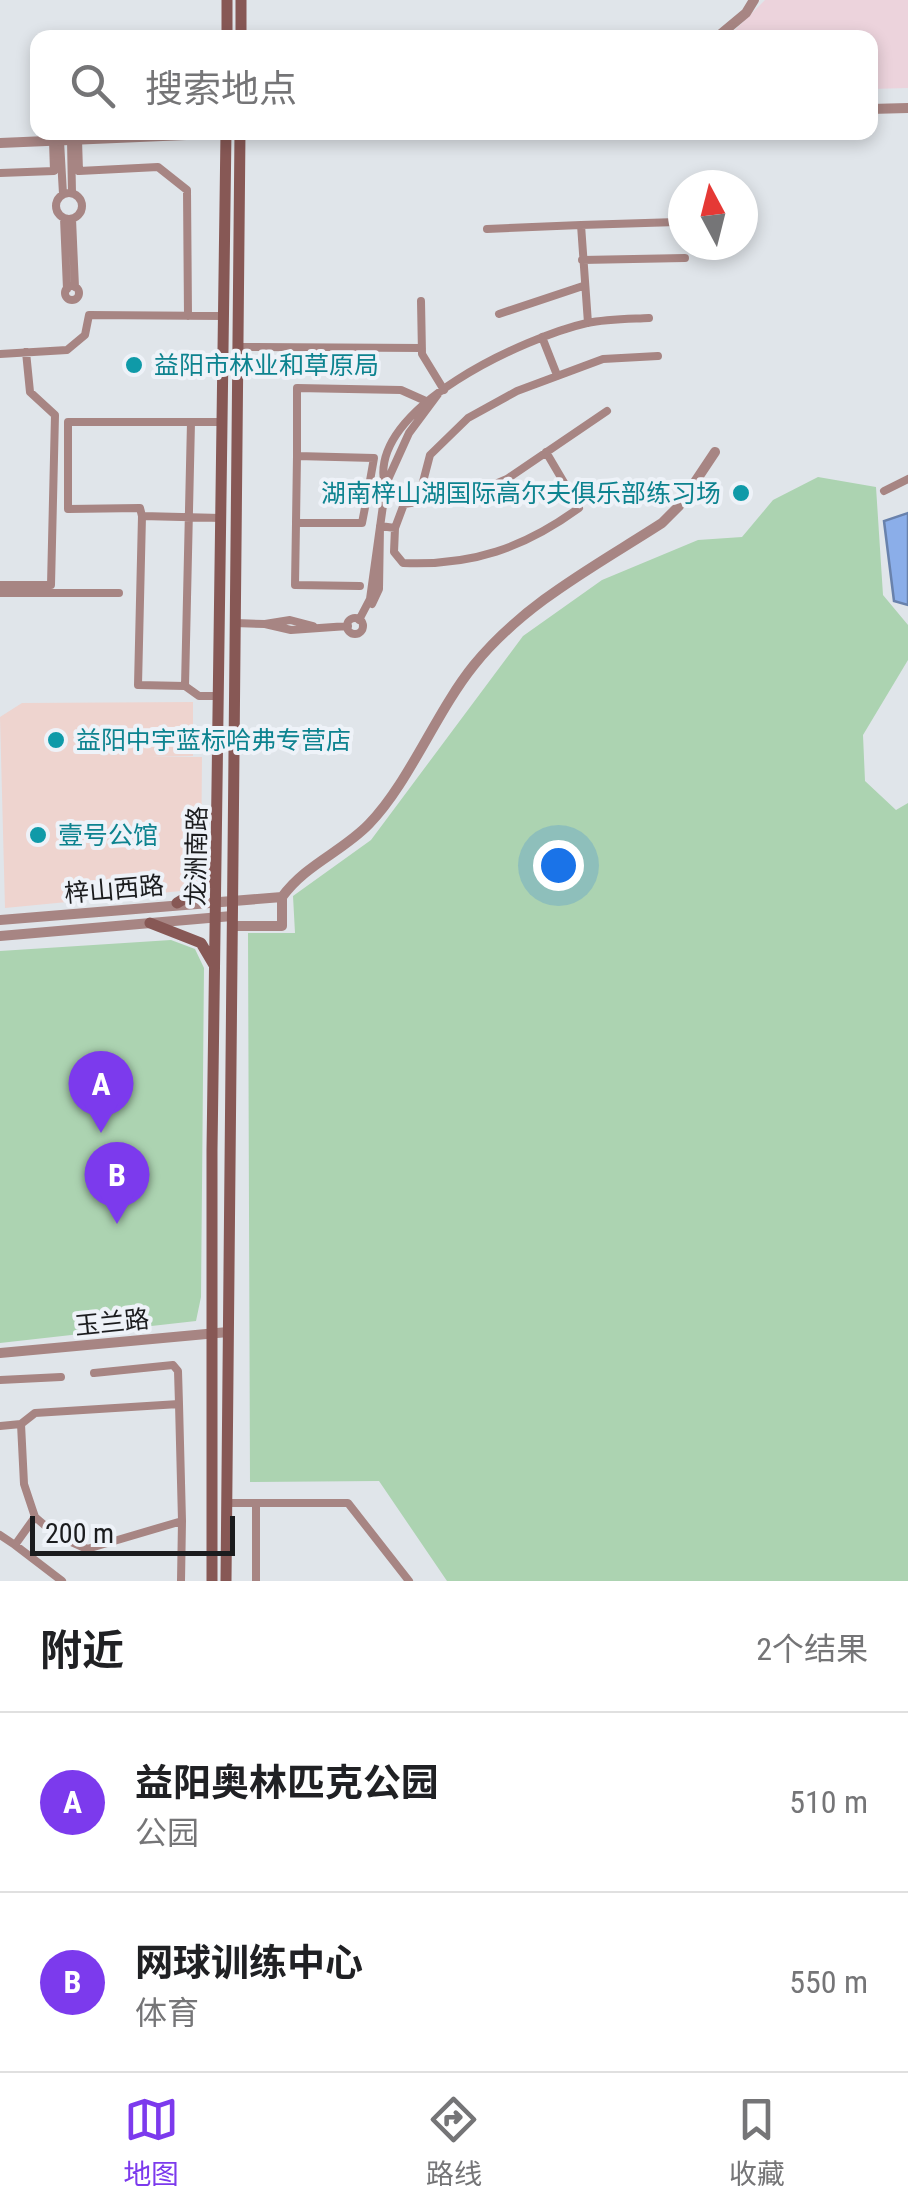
<!DOCTYPE html>
<html lang="zh">
<meta charset="utf-8">
<style>
body{margin:0;font-family:"Roboto Condensed","Noto Sans SC",sans-serif;background:#f2f2f2;color:#202124}
.compass{position:absolute;left:668px;top:170px;width:90px;height:90px;border-radius:50%;background:#fff;box-shadow:0 5px 15px #0003;rotate:353deg}
.scale{position:absolute;left:30px;bottom:25px;width:205px;box-sizing:border-box;padding-left:10px;border:5px solid #1b1c1e;border-top:0;font-size:28px;line-height:35px;white-space:nowrap;color:#1b1c1e;-webkit-text-stroke:8px #eef2f8;paint-order:stroke}
.you{position:absolute;left:558px;top:865px;width:35px;height:35px;margin:-25px;border:8px solid #fff;border-radius:50%;background:#1a73e8;box-shadow:0 0 0 15px #1a73e833}
.badge{display:grid;place-items:center;width:65px;height:65px;border-radius:50%;background:#7c3aed;color:#fff;font-size:32px;font-weight:700}
.pin{position:absolute;translate:-50% -82px;filter:drop-shadow(0 2px 5px #0008)}
.pin::after{content:'';position:absolute;top:52px;width:35px;height:30px;background:inherit;clip-path:polygon(0 0,100% 0,50% 100%)}
.list{margin:0;padding:0;list-style:none}
h2{display:flex;justify-content:space-between;align-items:center;height:130px;margin:0;padding:0 40px;font-size:42px}
h2 small{font-size:32px;font-weight:400;color:#757577}
.list li{display:grid;grid-template-columns:65px 1fr auto;gap:30px;align-items:center;box-sizing:border-box;height:180px;padding:0 40px;border-top:2px solid #e0e0e0}
.list b{display:block;font-size:38px;white-space:nowrap}
.list p{margin:0;font-size:32px;white-space:nowrap;color:#757577}
.list em{font-size:32px;font-style:normal;color:#757577}
.icon{flex:none;width:55px;height:55px;fill:none;stroke:currentColor;stroke-width:2;stroke-linecap:round;stroke-linejoin:round}
.map{position:relative;flex:none;width:908px;height:1581px;overflow:hidden}
.search{position:absolute;background:#fff;box-shadow:0 5px 15px #0003;left:30px;right:30px;top:30px;height:110px;display:flex;align-items:center;gap:25px;box-sizing:border-box;padding:0 35px;border-radius:20px;color:#757577;font-size:38px}
.sheet{height:490px;background:#fff}
nav{display:flex;justify-content:space-around;align-items:center;box-sizing:border-box;height:140px;border-top:2px solid #e0e0e0;background:#fff;font-size:28px;color:#757577}
nav a{display:grid;justify-items:center;gap:5px}
nav .on{color:#7c3aed}
.map>svg:first-child{display:block}
.commercial{fill:#eed4cf}
.education{fill:#ecd3dc}
.green{fill:#acd3b1}
.water{fill:#8baee9;stroke:#6982ac;stroke-width:2.5}
.lines{fill:none;stroke-linecap:round;stroke-linejoin:round}
.minor{stroke:#a78583;stroke-width:8}
.tertiary{stroke:#a78583;stroke-width:10}
.secondary{stroke:#875855;stroke-width:11}
.culture-dot{fill:#0f9aa8;stroke:#eef2f8;stroke-width:4}
.labels{text-anchor:middle;stroke-width:8;stroke-linejoin:round;paint-order:stroke}
.culture-label{font-size:25px;fill:#0d838f;stroke:#eef2f8;text-anchor:start}
.street-label{font-size:25px;fill:#1b1c1e;stroke:#eef2f8}
</style>
<div class="map">
<svg width="908" height="1581" viewBox="0 0 908 1581">
<rect width="100%" height="100%" fill="#e0e5ea"/>
<path class="commercial" d="M193,702V756L148,757H202L201,872L197,881L181,891L5,908L0,717L22,703Z"/>
<path class="education" d="M765,0H908V88L871,89L870,38H727Z"/>
<path class="green" d="M818,477L876,487L883,595L908,625V660L863,735L865,781L896,810L908,803V1581H447L379,1481L250,1482L248,933H295L293,896L371,840L523,636L602,580L698,540L742,537L773,500Z
M171,940L195,949L204,968L201,1297L196,1321L0,1343V951Z"/>
<path class="water" d="M908,513V605L894,601L884,521Z"/>
<g class="lines">
<path class="minor" d="M71,140L72,193
M78,140L79,171L158,167L187,190L188,316
M60,141L63,194
M0,173L54,171L53,141
M56 206a13 13 0 1 1 26 0a13 13 0 1 1-26 0Z
M64,218L67,289
M72,219L75,287
M581,225L677,222
M487,229L581,225L588,323
M582,260L685,258
M65 293a7 7 0 1 1 14 0a7 7 0 1 1-14 0Z
M421,301L422,354L444,390
M499,314L583,286
M542,337L557,375
M238,347L422,348
M0,354L67,350L85,335L89,315L224,316
M438,394L409,433L385,486C365,408 529,336 587,323C607,319 629,319 649,318
M191,422L185,686L199,696H218
M297,456V388L401,390L428,402
M884,491L908,479
M368,492L362,523H296L297,456L374,458L368,492L384,494
M418,501L430,455L468,418L517,391L603,359L658,356
M142,516L138,685L185,686
M221,518L142,516L140,508L68,509V422H223
M296,523L295,585L360,586
M380,526L395,528L404,504L472,494L507,479L607,411
M395,528L394,552L403,563C472,566 524,548 579,508L546,452
M0,585H51L55,415L30,392L26,352
M0,593H119
M372,604L379,589L380,526
M347 626a8 8 0 1 1 16 0a8 8 0 1 1-16 0Z
M359,620L370,599L385,491
M235,623L265,624
M313,626L290,620L265,624L291,630L348,626
M0,1380L61,1377
M21,1424L35,1413L179,1404L178,1371L173,1365L94,1373
M0,1426L21,1424L24,1484L35,1517L15,1545L0,1535
M226,1503H256
M35,1517L56,1535L87,1549L182,1521L179,1404
M15,1545L62,1581
M181,1581L182,1521
M256,1581V1503H348L409,1581"/>
<path class="tertiary" d="M716,38L746,13L754,0
M870,109L908,108
M0,143L256,132
M282,897C306,864 342,852 369,824C409,783 436,712 474,665C524,603 597,565 662,523L679,506L715,452
M0,920L282,897V926H232
M0,936L232,916
M0,1353L228,1332"/>
<path class="secondary" d="M227,38V0
M241,38V0
M177,903L205,886L214,860
M150,923L201,943L214,965
M212,1581V1150L226,132
M226,1581L240,132"/>
</g>
<g class="culture-dot">
<circle cx="134" cy="365" r="10"/>
<circle cx="741" cy="493" r="10"/>
<circle cx="56" cy="740" r="10"/>
<circle cx="38" cy="835" r="10"/>
</g>
<g class="labels">
<g class="culture-label">
<text x="154" y="374">益阳市林业和草原局</text>
<text x="721" y="502" text-anchor="end">湖南梓山湖国际高尔夫俱乐部练习场</text>
<text x="76" y="749">益阳中宇蓝标哈弗专营店</text>
<text x="58" y="844">壹号公馆</text>
</g>
<g class="street-label">
<text transform="translate(196 856) rotate(-89)" y="9">龙洲南路</text>
<text transform="translate(114 889) rotate(-5)" y="9">梓山西路</text>
<text transform="translate(112 1322) rotate(-6)" y="9">玉兰路</text>
</g>
</g>
</svg>
<svg class="compass" viewBox="-18 -18 36 36"><path d="M0-13l5 13h-10z" fill="#e53935"/><path d="M0 13l5-13h-10z" fill="#757577"/></svg>
<div class="scale">200 m</div>
<div class="you"></div>
<div class="pin badge" style="left:101px;top:1133px">A</div>
<div class="pin badge" style="left:117px;top:1224px">B</div>
<div class="search"><svg class="icon" aria-label="search" viewBox="0 0 24 24"><circle cx="10" cy="10" r="6"/><path d="M15 15l6 6"/></svg>搜索地点</div>
</div>
<section class="sheet">
<h2>附近<small>2个结果</small></h2>
<ul class="list">
<li><span class="badge">A</span><div><b>益阳奥林匹克公园</b><p>公园</p></div><em>510 m</em></li>
<li><span class="badge">B</span><div><b>网球训练中心</b><p>体育</p></div><em>550 m</em></li>
</ul>
</section>
<nav>
<a class="on"><svg class="icon" aria-label="map" viewBox="0 0 24 24"><path d="M3 6l6-2 6 2 6-2v14l-6 2-6-2-6 2zM9 4v14M15 6v14"/></svg>地图</a>
<a><svg class="icon" aria-label="directions" viewBox="0 0 24 24"><path d="M12 3l9 9-9 9-9-9zM9 14v-3h6M13 9l2 2-2 2"/></svg>路线</a>
<a><svg class="icon" aria-label="saved" viewBox="0 0 24 24"><path d="M7 4h10v16l-5-4-5 4z"/></svg>收藏</a>
</nav>
